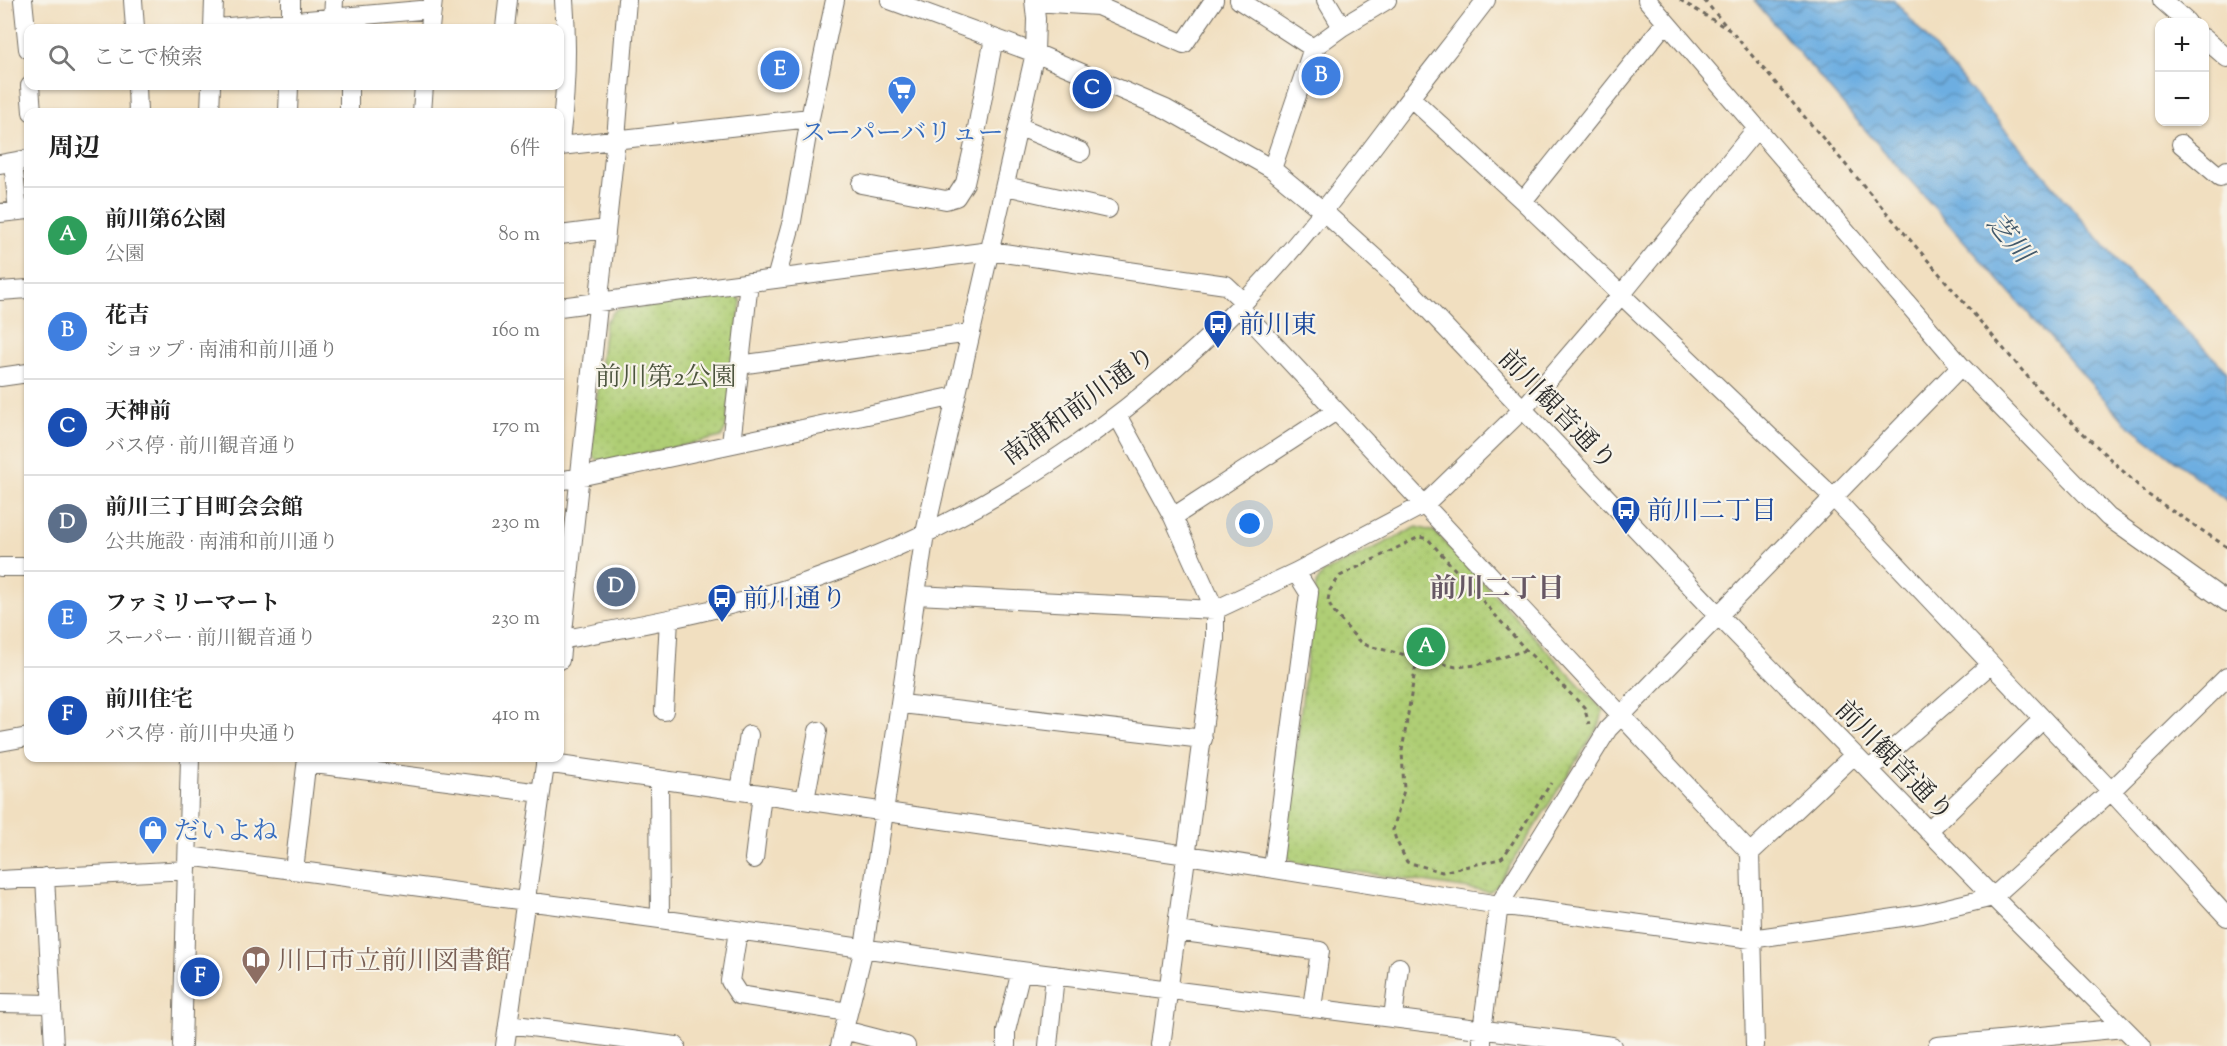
<!DOCTYPE html>
<html lang="ja">
<meta charset="utf-8">
<style>
body{margin:0;font-family:"Sorts Mill Goudy","Noto Serif JP",serif;background:#f6f6f6;color:#222}
.controls{position:absolute;right:18px;top:18px;display:grid;overflow:hidden;border-radius:12px;box-shadow:0 2px 4px #0004}
.controls button{width:54px;height:54px;display:grid;place-items:center;padding:0;border:0;border-bottom:2px solid #e0e0e0;background:#fff;color:#222;font:30px sans-serif}
.you{position:absolute;left:1250px;top:524px;width:21px;height:21px;margin:-15px;border:4px solid #fff;border-radius:50%;background:#1a73e8;box-shadow:0 0 0 9px #1a73e833}
.badge{display:grid;place-items:center;width:39px;height:39px;border-radius:50%;background:#c8321e;color:#fff;font-size:20px;font-weight:700}
.pin{position:absolute;translate:-50% -50%;border:3px solid #fff;box-shadow:0 2px 6px #0006}
.list{margin:0;padding:0;list-style:none}
h2{display:flex;justify-content:space-between;align-items:center;height:78px;margin:0;padding:0 24px;font-size:26px}
h2 small{font-size:20px;font-weight:400;color:#767676}
.list li{display:grid;grid-template-columns:39px 1fr auto;gap:18px;align-items:center;box-sizing:border-box;height:96px;padding:0 24px;border-top:2px solid #e0e0e0}
.list b{display:block;font-size:22px;white-space:nowrap}
.list p{margin:0;font-size:20px;white-space:nowrap;color:#767676}
.list em{font-size:20px;font-style:normal;color:#767676}
.icon{flex:none;width:33px;height:33px;fill:none;stroke:currentColor;stroke-width:2;stroke-linecap:round;stroke-linejoin:round}
.map{position:relative;flex:none;width:2227px;height:1046px;overflow:hidden}
.search{position:absolute;background:#fff;box-shadow:0 2px 4px #0004;left:24px;top:24px;width:540px;height:66px;display:flex;align-items:center;gap:15px;box-sizing:border-box;padding:0 21px;border-radius:12px;color:#767676;font-size:22px}
.panel{position:absolute;background:#fff;box-shadow:0 2px 4px #0004;left:24px;top:108px;width:540px;height:654px;border-radius:12px}
.map>svg:first-child{display:block}
.grass{fill:url(#grass-dots);stroke:#6d7c50;stroke-width:1.5}
.water{fill:url(#water-waves);stroke:#4c6c86;stroke-width:1.5}
.lines{fill:none;stroke-linecap:round;stroke-linejoin:round}
.minor-casing{stroke:#706a5f;stroke-width:20}
.path{stroke:#706a5f;stroke-width:3;stroke-dasharray:4.5 4.5;stroke-linecap:butt}
.minor{stroke:#fff;stroke-width:18}
.labels{text-anchor:middle;stroke-width:4.5;stroke-linejoin:round;paint-order:stroke}
.shop-label{font-size:26px;fill:#366cbe;stroke:#f7f3e8}
.transit-label{font-size:26px;fill:#164399;stroke:#f7f3e8;text-anchor:start}
.park-label{font-size:26px;fill:#4c543e;stroke:#f7f3e8}
.street-label{font-size:26px;fill:#2b2b2b;stroke:#f7f3e8}
.education-label{font-size:26px;fill:#785e54;stroke:#f7f3e8;text-anchor:start}
.water-label{font-size:27px;font-style:italic;fill:#42596b;stroke:#f7f3e8}
.neighbourhood-label{font-size:27px;font-weight:bold;fill:#665764;stroke:#f7f3e8}
</style>
<div class="map">
<svg width="2227" height="1046" viewBox="0 0 2227 1046">
<defs>
<pattern id="grass-dots" width="8" height="8" patternUnits="userSpaceOnUse" patternTransform="scale(1.5)"><rect width="8" height="8" fill="#afce75"/><path d="M2 2h.1M6 6h.1" fill="none" stroke="#97b165" stroke-width="1.8" stroke-linecap="round"/></pattern>
<pattern id="water-waves" width="16" height="10" patternUnits="userSpaceOnUse" patternTransform="scale(1.5)"><rect width="16" height="10" fill="#6daee1"/><path d="M0 5q4-4 8 0t8 0" fill="none" stroke="#5a8eb7"/></pattern>
</defs>
<rect width="100%" height="100%" fill="#f7f3e8"/>
<filter id="ink" filterUnits="userSpaceOnUse"><feTurbulence type="fractalNoise" baseFrequency=".0167" numOctaves="2"/><feDisplacementMap in="SourceGraphic" scale="12" xChannelSelector="R" yChannelSelector="G"/><feConvolveMatrix kernelMatrix="1 2 1 2 8 2 1 2 1" color-interpolation-filters="sRGB"/></filter>
<filter id="wash" filterUnits="userSpaceOnUse"><feTurbulence type="fractalNoise" baseFrequency=".008" numOctaves="4" result="noise"/><feDisplacementMap in="SourceGraphic" scale="24" xChannelSelector="R" yChannelSelector="G"/><feGaussianBlur stdDeviation="1.35" result="paint"/><feColorMatrix in="noise" values="0 0 0 0 0 0 0 0 0 0 0 0 0 0 0 0 0 1.4 0 .05"/><feComposite in="paint" operator="in"/></filter>
<g filter="url(#wash)">
<rect width="100%" height="100%" fill="#f1dfc0"/>
<path class="grass" d="M735,294L741,301L726,429L721,437L602,463L591,454L605,323L615,310Z
M1417,527L1435,532L1603,710L1600,724L1497,886L1489,892L1293,862L1284,852L1316,584L1323,573Z"/>
<path class="water" d="M1754,0H1894L2128,273L2227,371V501L2124,421L1852,115Z"/>
</g>
<g filter="url(#ink)">
<g class="lines">
<g class="minor-casing">
<path id="minor" d="M23,0L28,49
M133,0L135,28
M890,0L1035,53L1166,109L1272,169L1324,212L1407,287L1719,616L1993,897L2142,1046
M1239,0L1313,48
M1326,0L1342,27
M1647,0L1961,366L2108,517L2227,602
M2162,0L2187,22
M1034,2L1098,6L1184,44L1214,0
M333,18L334,0
M213,28L214,0
M217,28L432,9
M291,28V0
M430,28L433,0
M505,28L508,0
M2204,38L2227,58
M30,86L32,112
M137,86L138,112
M1410,97L1523,201L1834,498L2111,791L2227,917
M210,112L211,86
M288,112L289,86
M349,112V86
M422,112L424,86
M1020,127L1081,152
M560,141C566,94 568,48 564,0
M2181,144L2220,177L2227,170
M560,146L810,118
M13,163L18,211
M0,164L28,159
M1272,169L1313,48L1342,27L1387,0
M861,184L946,200L956,197L965,183L974,144L994,38
M1006,186L1108,209
M1523,201L1666,22
M0,213L28,210
M560,235L606,229
M776,279L792,221L810,118L835,0
M0,291L28,289
M560,307L990,251L1226,285L1244,302
M1239,307L1750,853
M739,365L970,333
M0,377L28,373
M1117,415L1173,517L1215,610V639L1161,1046
M731,444L749,282
M560,481L956,396
M1173,517L1336,411
M0,567H28
M917,595L1215,610L1296,572L1425,504L1523,409L1621,295L1757,128
M560,640C647,624 737,608 821,577C980,521 1128,422 1245,301C1302,242 1351,176 1400,111C1428,74 1458,37 1486,0
M560,660L616,139L627,0
M902,704L1203,739
M664,711L669,619
M0,742L28,737
M307,763L541,793
M545,763L1187,855L1499,905L1751,939L1922,914L1993,897L2111,791L2227,677
M1869,770L1991,664
M659,779L660,919
M740,791L749,735
M805,800L818,731
M1928,831L2043,719
M188,856L660,919L1021,971L1612,1046
M754,859L762,794
M1273,868L1309,593L1296,572
M294,870L307,758
M45,877L54,1046
M0,880L187,870
M738,931L730,981L739,995L848,1012
M1177,931L1320,951L1312,1008
M0,1003L52,1004
M1393,1018L1399,967
M508,1024L676,1046
M844,1030L906,1046
M182,1046L190,758
M505,1046L546,758
M840,1046L864,948L925,533L1035,53L1036,19L1034,0
M1006,1046V1031L1021,971
M1048,1046L1055,975
M1482,1046V1030L1499,905L1608,729L1961,366
M1755,1046L1750,853L1854,755
M1937,1046L2124,1028"/>
</g>
<path class="path" d="M1680,0L1731,31L2045,397L2147,494L2227,547
M1704,0L1728,28
M1526,650L1477,665L1456,667L1368,646L1358,640L1332,610L1328,600L1330,590L1340,576L1419,537L1428,539L1526,650L1584,707L1589,724
M1417,658L1402,751L1404,790L1393,830L1396,840L1407,862L1442,872L1500,859L1504,856L1551,783"/>
<use href="#minor" class="minor"/>
</g>
</g>
<defs>
<g id="supermarket-pin" transform="scale(1.5)"><path d="M0 17L-7.5 6A9.5 9.5 0 1 1 7.5 6Z" fill="#3f7fe0" stroke="#f7f3e8"/><path d="M-6-5.5h2.5l.6 2H6L4.5 2H-2.5L-4.4-4H-6ZM-1.5 3.2a1.3 1.3 0 1 0 .1 0ZM3 3.2a1.3 1.3 0 1 0 .1 0Z" fill="#fff"/></g>
<g id="bus-pin" transform="scale(1.5)"><path d="M0 17L-7.5 6A9.5 9.5 0 1 1 7.5 6Z" fill="#1a4fb4" stroke="#f7f3e8"/><path d="M-5-6H5V4H4V6H2V4H-2V6H-4V4H-5ZM-3.5-4V0h7V-4ZM-3.5 1.2v1.5H-2V1.2ZM2 1.2v1.5H3.5V1.2Z" fill="#fff"/></g>
<g id="shop-pin" transform="scale(1.5)"><path d="M0 17L-7.5 6A9.5 9.5 0 1 1 7.5 6Z" fill="#3f7fe0" stroke="#f7f3e8"/><path d="M-5-2.5h2.3a2.7 3.5 0 0 1 5.4 0H5L5.5 6h-11ZM-1.5-2.5h3a1.5 2.3 0 0 0-3 0Z" fill="#fff"/></g>
<g id="library-pin" transform="scale(1.5)"><path d="M0 17L-7.5 6A9.5 9.5 0 1 1 7.5 6Z" fill="#8d6e63" stroke="#f7f3e8"/><path d="M-6-4Q-3-5.5-.7-3.5V5Q-3 3-6 4ZM6-4Q3-5.5 .7-3.5V5Q3 3 6 4Z" fill="#fff"/></g>
</defs>
<g fill-rule="evenodd">
<use href="#supermarket-pin" x="902" y="90"/>
<use href="#bus-pin" x="1218" y="324"/>
<use href="#bus-pin" x="1626" y="510"/>
<use href="#bus-pin" x="722" y="598"/>
<use href="#shop-pin" x="153" y="830"/>
<use href="#library-pin" x="256" y="960"/>
</g>
<g class="labels">
<g class="shop-label">
<text x="902" y="141">スーパーバリュー</text>
<text x="174" y="839" text-anchor="start">だいよね</text>
</g>
<g class="transit-label">
<text x="1239" y="333">前川東</text>
<text x="1647" y="519">前川二丁目</text>
<text x="743" y="607">前川通り</text>
</g>
<g class="park-label">
<text x="666" y="385">前川第2公園</text>
</g>
<g class="street-label">
<text transform="translate(1078 405) rotate(-36)" y="9">南浦和前川通り</text>
<text transform="translate(1558 409) rotate(46)" y="9">前川観音通り</text>
<text transform="translate(1895 760) rotate(46)" y="9">前川観音通り</text>
</g>
<g class="education-label">
<text x="277" y="969">川口市立前川図書館</text>
</g>
<g class="water-label">
<text transform="translate(2010 238) rotate(50)" y="9">芝川</text>
</g>
<g class="neighbourhood-label">
<text x="1497" y="597">前川二丁目</text>
</g>
</g>
</svg>
<div class="controls">
<button>+</button>
<button>−</button>
</div>
<div class="you"></div>
<div class="pin badge" style="left:1426px;top:647px;background:#2e9e5b">A</div>
<div class="pin badge" style="left:1321px;top:76px;background:#3f7fe0">B</div>
<div class="pin badge" style="left:1092px;top:89px;background:#1a4fb4">C</div>
<div class="pin badge" style="left:616px;top:587px;background:#5c6f8a">D</div>
<div class="pin badge" style="left:780px;top:70px;background:#3f7fe0">E</div>
<div class="pin badge" style="left:200px;top:977px;background:#1a4fb4">F</div>
<div class="search"><svg class="icon" aria-label="search" viewBox="0 0 24 24"><circle cx="10" cy="10" r="6"/><path d="M15 15l6 6"/></svg>ここで検索</div>
<section class="panel">
<h2>周辺<small>6件</small></h2>
<ul class="list">
<li><span class="badge" style="background:#2e9e5b">A</span><div><b>前川第6公園</b><p>公園</p></div><em>80 m</em></li>
<li><span class="badge" style="background:#3f7fe0">B</span><div><b>花吉</b><p>ショップ · 南浦和前川通り</p></div><em>160 m</em></li>
<li><span class="badge" style="background:#1a4fb4">C</span><div><b>天神前</b><p>バス停 · 前川観音通り</p></div><em>170 m</em></li>
<li><span class="badge" style="background:#5c6f8a">D</span><div><b>前川三丁目町会会館</b><p>公共施設 · 南浦和前川通り</p></div><em>230 m</em></li>
<li><span class="badge" style="background:#3f7fe0">E</span><div><b>ファミリーマート</b><p>スーパー · 前川観音通り</p></div><em>230 m</em></li>
<li><span class="badge" style="background:#1a4fb4">F</span><div><b>前川住宅</b><p>バス停 · 前川中央通り</p></div><em>410 m</em></li>
</ul>
</section>
</div>
